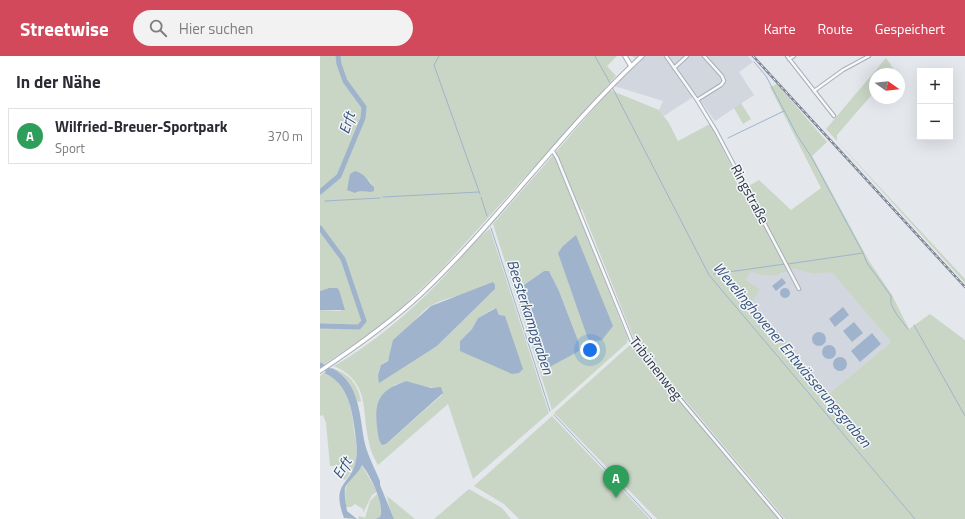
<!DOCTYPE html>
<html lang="de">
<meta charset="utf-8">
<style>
body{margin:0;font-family:"Titillium Web",sans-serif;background:#f2f2f3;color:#2b2b33}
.controls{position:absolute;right:12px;top:12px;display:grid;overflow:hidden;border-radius:0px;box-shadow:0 4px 16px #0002}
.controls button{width:36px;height:36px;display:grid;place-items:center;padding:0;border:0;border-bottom:1px solid #e1e1e2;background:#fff;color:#2b2b33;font:20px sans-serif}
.compass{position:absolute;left:549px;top:12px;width:36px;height:36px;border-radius:50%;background:#fff;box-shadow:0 4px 16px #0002;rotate:104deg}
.you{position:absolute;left:270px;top:294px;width:14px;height:14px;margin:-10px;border:3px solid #fff;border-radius:50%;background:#1a73e8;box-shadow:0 0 0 6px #1a73e833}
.badge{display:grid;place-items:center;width:26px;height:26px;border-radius:50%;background:#d1495b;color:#fff;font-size:13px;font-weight:700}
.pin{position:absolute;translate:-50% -33px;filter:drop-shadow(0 1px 2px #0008)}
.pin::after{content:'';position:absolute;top:21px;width:14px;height:12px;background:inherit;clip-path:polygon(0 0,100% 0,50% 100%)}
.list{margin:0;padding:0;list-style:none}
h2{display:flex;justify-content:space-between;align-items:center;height:52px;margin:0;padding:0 16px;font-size:17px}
h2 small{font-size:13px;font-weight:400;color:#7c7c81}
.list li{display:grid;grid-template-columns:26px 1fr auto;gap:12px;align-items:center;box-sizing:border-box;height:56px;margin:0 8px 8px;padding:0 8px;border:1px solid #e1e1e2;border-radius:0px}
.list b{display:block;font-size:15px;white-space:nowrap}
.list p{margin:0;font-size:13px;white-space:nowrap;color:#7c7c81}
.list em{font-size:13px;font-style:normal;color:#7c7c81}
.icon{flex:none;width:22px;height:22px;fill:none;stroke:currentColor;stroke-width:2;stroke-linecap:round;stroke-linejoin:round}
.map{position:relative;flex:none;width:645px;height:463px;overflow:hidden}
header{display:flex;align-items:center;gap:24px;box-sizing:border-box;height:56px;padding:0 20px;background:#d1495b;color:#fff}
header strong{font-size:19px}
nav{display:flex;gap:22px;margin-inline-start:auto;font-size:14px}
.search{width:280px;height:36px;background:#f2f2f3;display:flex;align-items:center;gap:10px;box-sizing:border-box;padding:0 14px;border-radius:22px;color:#7c7c81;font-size:15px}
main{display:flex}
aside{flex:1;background:#fff}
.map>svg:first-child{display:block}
.built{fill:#d2d6de}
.green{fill:#c9d6c5;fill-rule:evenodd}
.water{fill:#9fb4cc}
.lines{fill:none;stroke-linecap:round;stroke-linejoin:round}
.stream{stroke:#9fb4cc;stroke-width:1}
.river{stroke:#9fb4cc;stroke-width:5}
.street-casing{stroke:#a9aeb7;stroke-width:4.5}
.secondary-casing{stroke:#a9aeb7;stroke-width:5.5}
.street{stroke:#f7f8fa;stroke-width:2.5}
.secondary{stroke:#fff;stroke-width:3.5}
.rail-casing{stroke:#7d8696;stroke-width:2.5}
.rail{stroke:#f4f6f9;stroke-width:1;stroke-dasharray:3;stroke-linecap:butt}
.labels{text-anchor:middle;stroke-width:3;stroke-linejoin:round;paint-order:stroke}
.street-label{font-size:14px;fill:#2b3445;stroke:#f4f6f9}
.water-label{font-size:15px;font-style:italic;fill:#34527a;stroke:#f4f6f9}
</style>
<header>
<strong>Streetwise</strong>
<div class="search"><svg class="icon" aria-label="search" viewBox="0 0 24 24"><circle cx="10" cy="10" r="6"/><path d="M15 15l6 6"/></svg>Hier suchen</div>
<nav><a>Karte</a><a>Route</a><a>Gespeichert</a></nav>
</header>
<main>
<aside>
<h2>In der Nähe<small></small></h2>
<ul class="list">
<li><span class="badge" style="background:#2e9e5b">A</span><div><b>Wilfried-Breuer-Sportpark</b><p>Sport</p></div><em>370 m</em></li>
</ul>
</aside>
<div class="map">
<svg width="645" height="463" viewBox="0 0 645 463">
<rect width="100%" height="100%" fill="#e4e7ec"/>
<path class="built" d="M312,0H428L433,6L419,16L434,39L395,65L376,39L344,60L339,54L343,45L294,30L320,6Z
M475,213L493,218L512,215L571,286L510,337L432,246L424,224L431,215L461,218Z"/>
<path class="green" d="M0,0H297L287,10L296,20L120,215L76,257L45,281L0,311V254L21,255L9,232L0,235ZM48,123L53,130L48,136L41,134L36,137Z
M566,2L573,12L570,18H555V35L517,79V85L645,223V227L506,73Z
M457,28L507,86L492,100L549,205L572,239L589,273L610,258L645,284V463H465L314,283L262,153L257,156L308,283L307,287L232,354L173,168L290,34L339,54L349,67L358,85L390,68L423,133L439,124L471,154L501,132L450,31ZM475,213L493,218L512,216L571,286L510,337L432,246L440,233L425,224L431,215C446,223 458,219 475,213ZM224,215H229L239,235L259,287V294L226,313L198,233Z
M421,47L431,63L423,68L414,52Z
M170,173L229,357L154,422L153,423L128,348L58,409C54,402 50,394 49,386C41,353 51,327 14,310C52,288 88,258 119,226C130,215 159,179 170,173ZM175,233L117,290L97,302L61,309L67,305C79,289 94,259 112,249C131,239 155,237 175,233ZM175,252L179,259L140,285L152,273L158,262ZM86,325C96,328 107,332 118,332L122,339L66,388L62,389L74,329Z
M311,288L459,463H337L234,357Z
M12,312C29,317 38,328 41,345L38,346L25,322Z
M4,317C28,327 32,352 34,375C36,384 38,393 36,403C35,412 30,418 25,424L21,422L23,414L28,409L10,410L6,367L3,359L0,360V320Z
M232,360L330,463H199L184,448L154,430Z
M42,409L57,436L52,439L43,457V453L35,448L31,451H26C26,445 24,437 26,432C28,424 38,418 42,409Z
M149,433L182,452L191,463H114Z
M58,437L61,453L60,461L55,463H38L39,460L45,462L50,445Z
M67,440L95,463H74L69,450Z"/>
<path class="water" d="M35,115C46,118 47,125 54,131V135C48,138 43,133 35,137L27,134L30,118Z
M256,179L293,270L282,284L275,285L268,283L238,197L243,190Z
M224,215H229L239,235L259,287V295L226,313L198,233Z
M462,222L466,227L456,235L452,230Z
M173,226L175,229V233L117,290L59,327L58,320L61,309L68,305L73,284L111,250Z
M460 237a5 5 0 1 1 10 0a5 5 0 1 1-10 0Z
M9,232H17L19,234L25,254H0V235Z
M523,251L529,259L515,271L509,263Z
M176,252L179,259L185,260L203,313L199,317L192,318L140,295V285L152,273L158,262Z
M534,266L543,277L532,286L523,275Z
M492 283a7 7 0 1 1 14 0a7 7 0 1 1-14 0Z
M552,277L561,288L540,306L531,295Z
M502 296a7 7 0 1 1 14 0a7 7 0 1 1-14 0Z
M513 308a7 7 0 1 1 14 0a7 7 0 1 1-14 0Z
M12,312C41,328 39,360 45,388C48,400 55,413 60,425V429L74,463H55L60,461C65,448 50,419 42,409C39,417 27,426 25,432C24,439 26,448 27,455L37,463L24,462C10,425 32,430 36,403C38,394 36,385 35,376C32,353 28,327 4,317Z
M86,325L111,332L121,331L123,337L66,388L62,389C58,384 58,377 57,371C54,344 60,334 86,325Z"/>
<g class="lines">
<path class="stream" d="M119,0L114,9L160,138
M275,0L290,27
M434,6L446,20L477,79L492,102L543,197
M292,31L389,219L595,463
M408,82L464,55
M63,141L159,136
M161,141L167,160
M5,145L60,142
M171,172L230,355
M468,208L543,197L547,207L571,240V248L577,259L588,273
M394,218L465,208
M594,269L645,360
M315,286L463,463
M234,359L332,463"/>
<path class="river" d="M0,136L19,120L43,62L44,51L25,25L19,8L18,0
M0,172L23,203L44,265L39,271L0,270
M0,309L13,317"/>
<g class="street-casing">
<path id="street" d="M346,0L377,44L401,29L404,25L402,20L384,0
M467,0L514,60
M469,3L474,0
M354,12L367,0
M494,35L523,14L549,0
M377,44L396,75L479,233
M232,94L237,102L312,286L461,463"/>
</g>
<g class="secondary-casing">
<path id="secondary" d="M305,0L311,10
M0,315C36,291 70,267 101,238C180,163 242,74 322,0"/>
</g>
<use href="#street" class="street"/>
<use href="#secondary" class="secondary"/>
<g class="rail-casing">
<path id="rail" d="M433,0L645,231"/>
</g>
<use href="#rail" class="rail"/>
</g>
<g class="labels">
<g class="street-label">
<text transform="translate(430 138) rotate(62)" y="5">Ringstraße</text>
<text transform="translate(336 312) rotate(52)" y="5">Tribünenweg</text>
</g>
<g class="water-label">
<text transform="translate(27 67) rotate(-72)" y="5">Erft</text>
<text transform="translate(210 261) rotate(72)" y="5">Beesterkampgraben</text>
<text transform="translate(472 299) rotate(50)" y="5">Wevelinghovener Entwässerungsgraben</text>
<text transform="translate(22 412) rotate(-58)" y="5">Erft</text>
</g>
</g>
</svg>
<div class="controls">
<button>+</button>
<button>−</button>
</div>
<svg class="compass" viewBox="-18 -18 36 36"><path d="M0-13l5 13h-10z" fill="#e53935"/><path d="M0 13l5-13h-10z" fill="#7c7c81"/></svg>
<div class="you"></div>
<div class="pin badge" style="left:296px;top:442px;background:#2e9e5b">A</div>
</div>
</main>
